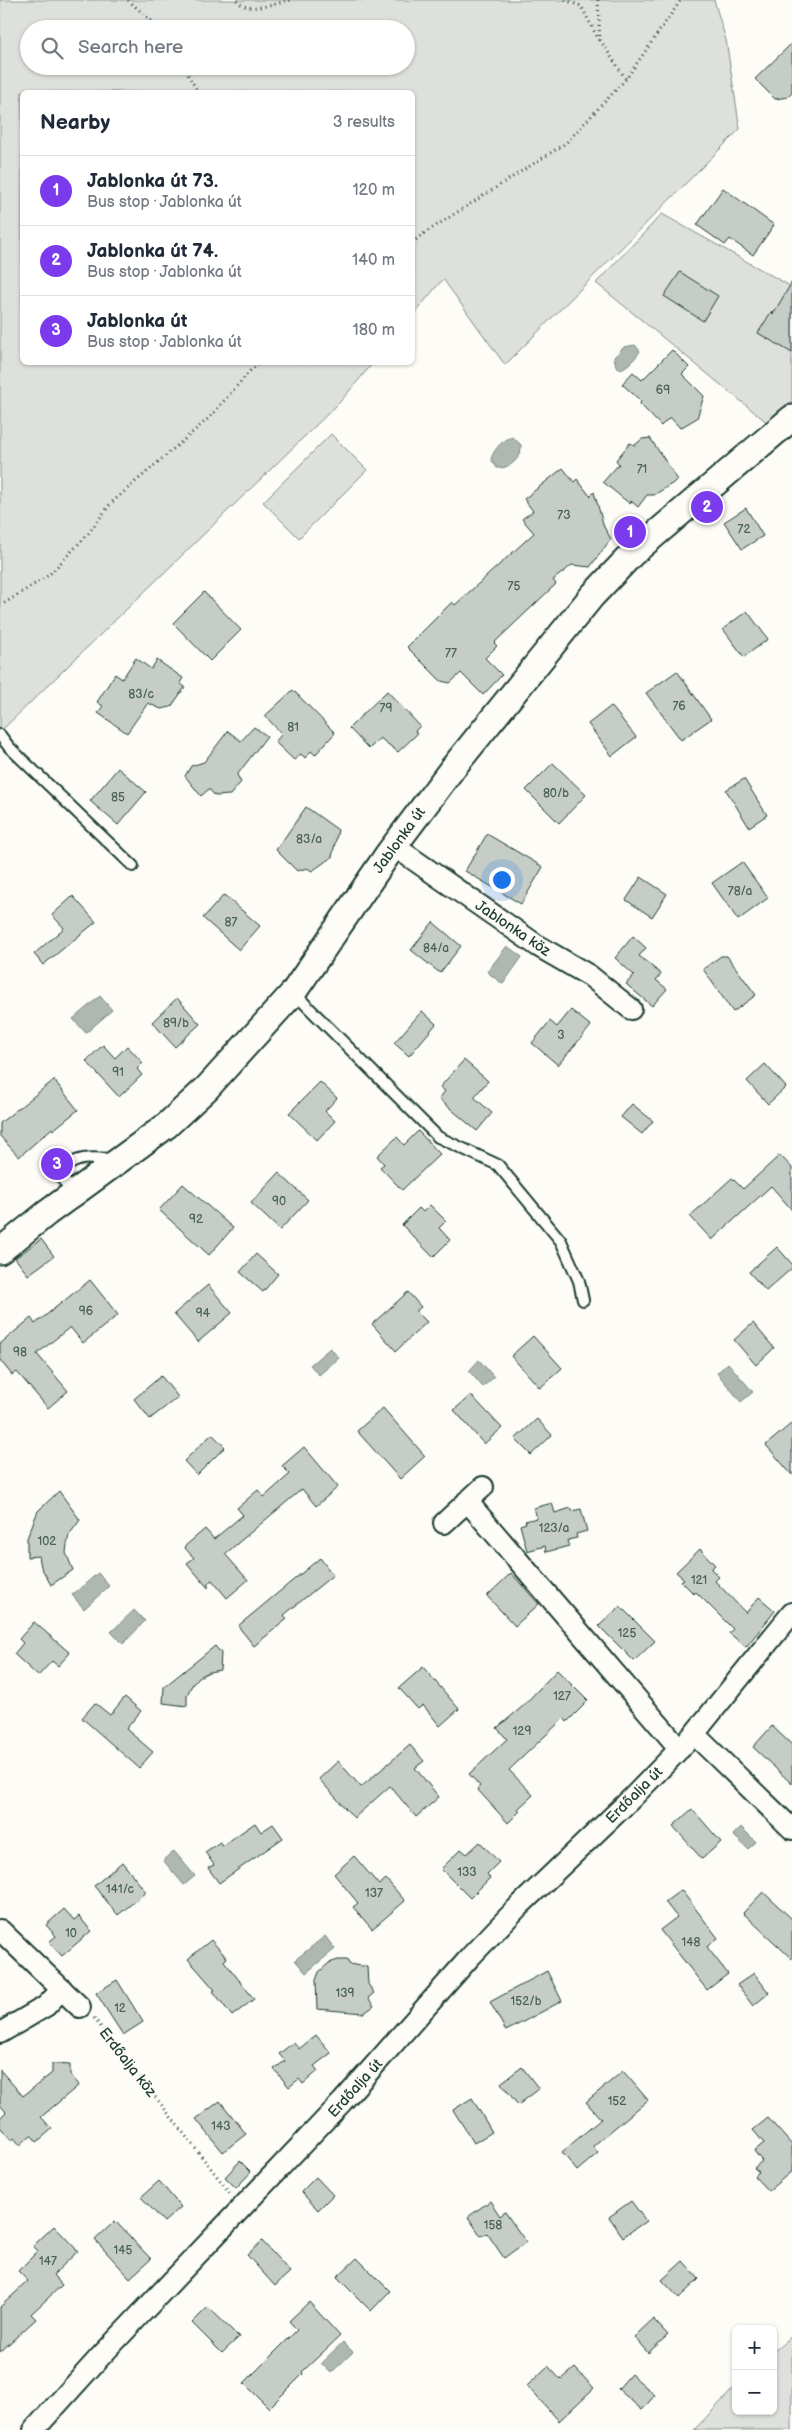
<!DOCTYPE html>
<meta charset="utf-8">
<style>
body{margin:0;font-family:"Balsamiq Sans",sans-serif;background:#f6f6f7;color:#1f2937}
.controls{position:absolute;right:15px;bottom:15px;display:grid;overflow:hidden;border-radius:8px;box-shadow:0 1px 4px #0004}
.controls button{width:45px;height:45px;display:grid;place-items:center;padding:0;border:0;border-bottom:1px solid #e0e1e3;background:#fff;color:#1f2937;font:25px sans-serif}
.you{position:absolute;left:501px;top:879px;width:18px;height:18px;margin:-12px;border:4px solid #fff;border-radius:50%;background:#1a73e8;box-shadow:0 0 0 8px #1a73e833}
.badge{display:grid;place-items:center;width:32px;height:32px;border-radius:50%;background:#7c3aed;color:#fff;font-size:16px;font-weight:700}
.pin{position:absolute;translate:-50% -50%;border:2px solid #fff;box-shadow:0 1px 5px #0006}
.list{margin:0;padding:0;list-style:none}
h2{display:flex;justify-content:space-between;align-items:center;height:65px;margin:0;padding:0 20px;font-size:21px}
h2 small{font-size:16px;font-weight:400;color:#747a83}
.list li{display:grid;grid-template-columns:32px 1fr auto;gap:15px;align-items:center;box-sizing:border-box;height:70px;padding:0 20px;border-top:1px solid #e0e1e3}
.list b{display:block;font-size:19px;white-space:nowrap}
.list p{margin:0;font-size:16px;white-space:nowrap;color:#747a83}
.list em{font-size:16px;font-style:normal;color:#747a83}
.icon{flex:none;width:28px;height:28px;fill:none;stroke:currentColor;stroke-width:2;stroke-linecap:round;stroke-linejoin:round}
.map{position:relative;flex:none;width:792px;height:2430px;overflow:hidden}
.search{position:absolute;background:#fff;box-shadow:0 1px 4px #0004;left:20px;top:20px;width:395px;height:55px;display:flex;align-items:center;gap:12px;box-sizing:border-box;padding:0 18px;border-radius:28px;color:#747a83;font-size:19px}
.panel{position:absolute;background:#fff;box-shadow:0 1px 4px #0004;left:20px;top:90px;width:395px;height:275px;border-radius:8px}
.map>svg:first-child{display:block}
.green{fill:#dde0db;stroke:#7e8e88;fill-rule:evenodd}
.water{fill:#aeb8b1;stroke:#75877f}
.building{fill:#c6cdc7;stroke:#1f3d34}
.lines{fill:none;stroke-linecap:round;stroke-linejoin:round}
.service-casing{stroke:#1f3d34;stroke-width:14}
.minor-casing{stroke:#1f3d34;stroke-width:24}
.tertiary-casing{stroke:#1f3d34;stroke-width:29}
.path{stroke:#1f3d34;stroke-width:3;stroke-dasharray:1 4;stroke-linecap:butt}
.service{stroke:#fdfcf7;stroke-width:10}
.minor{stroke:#fdfcf7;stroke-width:20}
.tertiary{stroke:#fdfcf7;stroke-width:25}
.labels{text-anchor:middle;stroke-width:4;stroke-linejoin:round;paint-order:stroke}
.number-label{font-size:12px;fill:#496159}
.street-label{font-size:15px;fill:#1f3d34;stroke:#fdfcf7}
</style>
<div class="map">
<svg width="792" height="2430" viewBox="0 0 792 2430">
<rect width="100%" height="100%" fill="#fdfcf7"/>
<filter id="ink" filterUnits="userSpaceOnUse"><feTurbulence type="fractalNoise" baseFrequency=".02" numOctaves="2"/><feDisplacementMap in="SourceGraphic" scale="10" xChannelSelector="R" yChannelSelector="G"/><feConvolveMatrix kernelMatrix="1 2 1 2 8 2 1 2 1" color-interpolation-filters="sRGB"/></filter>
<g filter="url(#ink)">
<path class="green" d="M0,0H714L726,40L740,129L505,365L443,279L413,315L412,92H22V362L373,363L339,403L0,732ZM29,29H406V66H29Z
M662,214L792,287V404L769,424L596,283Z
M331,434L367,470L299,538L263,502Z
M792,2336V2430H694L736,2386V2411H773V2352Z"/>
<path class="water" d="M635,345L640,351C636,358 628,366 621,369L616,366L614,357L624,347Z
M513,437L521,445C522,458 510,469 497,468L491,459C494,449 503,439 513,437Z
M507,946L522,957L503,984L487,972Z
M100,996L112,1010L86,1033L73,1019Z
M330,1348L339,1358L319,1375L310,1365Z
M479,1360L494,1377L483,1387L469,1371Z
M728,1363L753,1392L741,1402L717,1373Z
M98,1573L109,1586L84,1609L72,1595Z
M134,1610L145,1621L123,1644L111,1632Z
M741,1827L756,1842L748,1849L733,1835Z
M174,1851L195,1876L184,1885L163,1860Z
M325,1936L335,1949L306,1973L295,1960Z
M343,2342L353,2352L331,2373L321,2363Z"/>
<path class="building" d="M792,43V93L788,97L775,99L755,79Z
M723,188L774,225L753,255L730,239L725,245L697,225Z
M680,272L718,296L703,321L664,296Z
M792,282V353L758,333L771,312L773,314Z
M672,350L689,367L682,374L704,396L697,418L680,428L670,417L661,426L640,404L641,401L622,384L633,372L642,380Z
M650,438L678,480L654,495H647L638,507L631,501L630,504L603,482L619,464L616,460L630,443L635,445L642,439Z
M563,468L574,482L577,479L590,496L594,492L604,527L611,539L590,567L572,565L553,580L556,584L494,643L497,646L485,658L502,675L483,695L461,673L450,683L441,681L407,647L452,602L455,605L534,533L522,519L533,511L524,499Z
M746,508L763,536L742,549L724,522Z
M204,592L241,630L210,661L173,623Z
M747,611L768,639L744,657L723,629Z
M136,658L151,669L157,660L183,678L180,683L185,687L171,707L161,709L148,703L127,733L98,713L103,706L97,702L115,674L122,679Z
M677,671L711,719L681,740L646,693Z
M293,690L335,733L315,755L311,751L305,758L301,754L294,760L275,742L282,734L265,716Z
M387,691L420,726L415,731L417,734L398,752L380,738L369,749L349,728Z
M611,706L636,737L612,756L588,724Z
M254,727L267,736L237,775L241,782L230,795L215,796L209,789L201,796L185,776L191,766L204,762L228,731L241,741Z
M553,763L586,795L559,823L526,790Z
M118,768L146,792L118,825L90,801Z
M744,779L767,815L749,827L726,790Z
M306,807L338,830L332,857L312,871L307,868L297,871L276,850Z
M487,834L543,867L521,904L465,871Z
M742,862L768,898L738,920L712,883Z
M641,877L667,894L652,917L626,900Z
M224,895L260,926L239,950L203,918Z
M73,896L96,922L43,965L34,954L64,928L52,915Z
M433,922L461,946L440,973L411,950Z
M633,936L646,948L639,956L661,974L656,980L667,989L652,1006L626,984L634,975L615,958Z
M721,956H727L756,995L733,1012L703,969Z
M177,998L200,1024L175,1047L152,1022Z
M571,1010L591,1026L558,1065L532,1043L550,1021L557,1027Z
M422,1011L436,1024L409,1056L394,1043Z
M103,1045L115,1058L127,1046L143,1063L137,1069L142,1075L119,1097L86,1061Z
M464,1060L488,1081L474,1097L492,1113L477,1131L439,1099L445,1091L440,1087Z
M765,1064L786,1087L768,1104L747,1081Z
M54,1080L78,1110L53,1130L52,1128L19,1157L0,1136V1123Z
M320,1082L337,1098L325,1111L335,1121L317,1140L289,1113Z
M632,1104L653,1121L642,1134L621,1117Z
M418,1131L440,1154L402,1190L380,1167L384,1164L377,1156L397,1137L404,1145Z
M780,1155L792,1168V1210L771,1186L712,1240L690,1216L732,1178L743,1189Z
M279,1173L308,1200L280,1230L251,1203Z
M183,1184L233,1228L209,1255L159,1210Z
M430,1205L446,1221L439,1228L450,1240L433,1257L402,1225L419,1208L423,1212Z
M41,1239L54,1256L28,1275L15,1258Z
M777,1247L792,1264V1268L766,1291L749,1272Z
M256,1254L278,1274L263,1292L240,1272Z
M90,1280L118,1315L83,1343L70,1327L37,1354L68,1391L48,1408L17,1372L12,1375L0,1360V1344L31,1318L35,1324Z
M208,1285L232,1313L198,1342L174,1314Z
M408,1292L421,1307L416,1311L427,1322L396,1351L372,1324Z
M753,1323L774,1348L756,1365L734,1340Z
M533,1336L562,1368L540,1388L511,1356Z
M161,1376L178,1397L150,1419L134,1399Z
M471,1395L502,1428L484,1444L454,1410Z
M383,1408L425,1456L400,1479L357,1431Z
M537,1419L552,1435L531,1455L515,1439Z
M792,1423V1475L766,1445Z
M212,1434L225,1447L197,1475L184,1461Z
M304,1447L338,1487L316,1506L302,1489L225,1554L248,1580L227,1598L212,1580L208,1583V1588L187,1563L194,1558L184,1547L205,1529L214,1539L243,1515L237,1508L258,1490L264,1497L290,1474L282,1466Z
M59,1491L80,1520L69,1535L67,1544L66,1553L73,1570L51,1585L41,1567L39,1556L27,1557V1538L38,1511Z
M552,1503L555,1513L571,1508L572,1511L581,1509L587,1531L576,1534L577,1538L568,1540L569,1546L546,1552L545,1546L527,1551L520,1525L526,1523L525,1521L537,1518L534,1508Z
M700,1549L715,1565L711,1569L719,1577L715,1581L746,1613L759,1597L775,1611L746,1647L729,1633L733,1629L696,1592L694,1594L681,1581L684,1579L676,1572Z
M320,1558L333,1575L284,1615L287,1619L254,1646L238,1626Z
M511,1573L539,1604L515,1626L487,1596Z
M620,1606L655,1641L634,1661L599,1626Z
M34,1622L70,1653L58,1666L52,1661L38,1676L14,1654L23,1643L19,1639Z
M215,1646L221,1653L220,1670L209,1672L199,1677L192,1685L187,1695V1706L163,1703L164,1687Z
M423,1667L459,1709L440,1726L423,1705L418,1709L399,1688Z
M557,1670L588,1701L567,1722L564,1718L509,1770L533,1795L518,1809L520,1811L508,1823L477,1789L480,1786L469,1774L507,1739L497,1728L522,1707Z
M125,1697L141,1711L126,1729L153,1752L139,1768L82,1718L95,1703L110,1715Z
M772,1726L792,1745V1784L753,1747Z
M410,1745L424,1761L415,1768L439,1797L416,1817L390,1786L354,1818L319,1779L338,1761L361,1787Z
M692,1809L721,1842L702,1859L673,1826Z
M255,1823L261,1832L273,1824L283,1838L219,1883L208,1868L214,1865L205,1852L220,1842L222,1846Z
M480,1842L499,1862L487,1874L490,1878L470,1898L441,1869L461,1849L467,1854Z
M354,1856L379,1885L386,1879L405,1901L372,1929L353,1907L358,1903L334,1874Z
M122,1862L146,1892L118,1915L94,1886Z
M681,1890L718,1938L707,1947L728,1974L707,1990L660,1930L677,1917L665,1902Z
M763,1892L792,1919V1959L743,1913Z
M64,1909L74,1920L79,1916L91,1931L62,1956L49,1942L56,1936L46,1925Z
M211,1940L227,1958L224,1961L254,1999L232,2016L213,1991L215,1990L188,1959Z
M338,1960H347L349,1964L367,1967L368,1984L374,1993L368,1998L374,2006L364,2013L317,2009L316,1980L319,1972L329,1963Z
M547,1971L562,2001L506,2031L490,2002Z
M754,1973L769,1993L753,2006L737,1985Z
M117,1980L143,2022L123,2035L96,1993Z
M316,2035L331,2053L314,2066L318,2071L303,2084L299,2079L289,2087L274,2069L285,2061L279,2054L294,2042L299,2049Z
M52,2064L70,2065V2074L79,2085L41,2117L52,2129L37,2142L31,2135L20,2145L14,2138L12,2140L0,2127V2118L6,2112L0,2105V2070L23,2096L52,2073Z
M522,2067L539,2089L518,2105L501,2083Z
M623,2071L648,2100L593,2146L598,2153L577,2171L562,2152L601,2119L586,2102Z
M472,2098L492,2132L474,2143L453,2110Z
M220,2101L246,2134L223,2152L196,2119Z
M768,2118L792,2145V2171L768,2191L754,2176L759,2172L754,2168L762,2161L754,2151L764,2143L753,2130Z
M240,2161L251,2172L236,2188L225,2177Z
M316,2177L333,2195L318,2210L301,2192Z
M159,2181L181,2207L164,2222L141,2197Z
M490,2201L500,2216L505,2212L526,2242L504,2258L487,2233L481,2236L468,2217Z
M631,2201L646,2221L623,2237L609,2217Z
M115,2221L151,2259L130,2278L95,2240Z
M54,2226L78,2251L53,2275L62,2285L31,2314L36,2319L0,2352V2307L28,2281L18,2271L38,2251L33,2246Z
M262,2241L290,2272L275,2286L247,2255Z
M357,2258L390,2291L371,2311L337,2277Z
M683,2261L699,2279L679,2298L662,2280Z
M309,2302L340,2336L302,2372L303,2374L269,2408L244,2383L297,2330L289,2321Z
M208,2307L239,2337L222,2353L192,2323Z
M653,2319L668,2335L648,2353L634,2337Z
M548,2366L561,2380L575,2368L594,2388L559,2421L527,2386Z
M631,2374L655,2395L642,2410L618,2389Z"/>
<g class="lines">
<g class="service-casing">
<path id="service" d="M0,735L9,747L133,866
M294,993L438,1137L498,1165L561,1241L579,1281L583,1300
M75,1193L63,1180V1170C77,1155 94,1158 113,1159"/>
</g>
<g class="minor-casing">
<path id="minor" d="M394,846L538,946L590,976L631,1009
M467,1501L680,1749
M444,1523L483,1487
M694,1734L792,1829
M0,1930L80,2007
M0,2033L46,2006L62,1989
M34,2430L99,2358L342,2102L471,1956L518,1907L631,1799L694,1734L792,1613"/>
</g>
<g class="tertiary-casing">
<path id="tertiary" d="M0,1251L47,1213L166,1126L207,1088L293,993L388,854L452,769L592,596L632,554L792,418"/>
</g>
<path class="path" d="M128,0L160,29
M237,0C246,15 277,3 291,0
M565,0L581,6L599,40
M598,0L600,40L626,79
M183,66L198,92
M412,243L423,234L566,143L626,79L681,0
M0,606L49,575L88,534L111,503L209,418L250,371L261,362
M94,2018L230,2193"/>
<use href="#service" class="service"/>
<use href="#minor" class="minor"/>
<use href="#tertiary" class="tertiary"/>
</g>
</g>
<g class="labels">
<g class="number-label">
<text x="663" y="394">69</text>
<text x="642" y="473">71</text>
<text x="564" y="519">73</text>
<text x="744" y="533">72</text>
<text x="514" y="590">75</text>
<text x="451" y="657">77</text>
<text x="141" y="698">83/c</text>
<text x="679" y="710">76</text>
<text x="386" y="712">79</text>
<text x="293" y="731">81</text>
<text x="556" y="797">80/b</text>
<text x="118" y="801">85</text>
<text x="309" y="843">83/a</text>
<text x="740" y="895">78/a</text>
<text x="231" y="926">87</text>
<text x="436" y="952">84/a</text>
<text x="176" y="1027">89/b</text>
<text x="561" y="1039">3</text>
<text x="118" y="1076">91</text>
<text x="279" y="1205">90</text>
<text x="196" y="1223">92</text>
<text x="86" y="1315">96</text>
<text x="203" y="1317">94</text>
<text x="20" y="1356">98</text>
<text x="554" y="1532">123/a</text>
<text x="47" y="1545">102</text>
<text x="699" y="1584">121</text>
<text x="627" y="1637">125</text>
<text x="562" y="1700">127</text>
<text x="522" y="1735">129</text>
<text x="467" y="1876">133</text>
<text x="120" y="1893">141/c</text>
<text x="374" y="1897">137</text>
<text x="71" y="1937">10</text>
<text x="691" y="1946">148</text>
<text x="345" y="1997">139</text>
<text x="526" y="2005">152/b</text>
<text x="120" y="2012">12</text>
<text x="617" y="2105">152</text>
<text x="221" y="2130">143</text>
<text x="493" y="2229">158</text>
<text x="123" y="2254">145</text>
<text x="48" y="2265">147</text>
</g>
<g class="street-label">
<text transform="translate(399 840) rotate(-54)" y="5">Jablonka út</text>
<text transform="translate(513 928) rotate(34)" y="5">Jablonka köz</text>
<text transform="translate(634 1795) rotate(-45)" y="5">Erdőalja út</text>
<text transform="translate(128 2062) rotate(52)" y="5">Erdőalja köz</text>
<text transform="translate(355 2088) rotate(-48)" y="5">Erdőalja út</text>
</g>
</g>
</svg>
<div class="controls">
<button>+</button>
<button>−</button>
</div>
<div class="you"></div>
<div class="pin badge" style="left:630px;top:532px">1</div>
<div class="pin badge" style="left:707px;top:507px">2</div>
<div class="pin badge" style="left:57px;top:1164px">3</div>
<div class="search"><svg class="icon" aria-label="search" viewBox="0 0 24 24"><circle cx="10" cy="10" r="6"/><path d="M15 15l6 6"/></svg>Search here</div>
<section class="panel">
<h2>Nearby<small>3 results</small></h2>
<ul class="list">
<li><span class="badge">1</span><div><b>Jablonka út 73.</b><p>Bus stop · Jablonka út</p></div><em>120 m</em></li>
<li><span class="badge">2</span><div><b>Jablonka út 74.</b><p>Bus stop · Jablonka út</p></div><em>140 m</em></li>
<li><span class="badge">3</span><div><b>Jablonka út</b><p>Bus stop · Jablonka út</p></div><em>180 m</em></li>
</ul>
</section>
</div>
